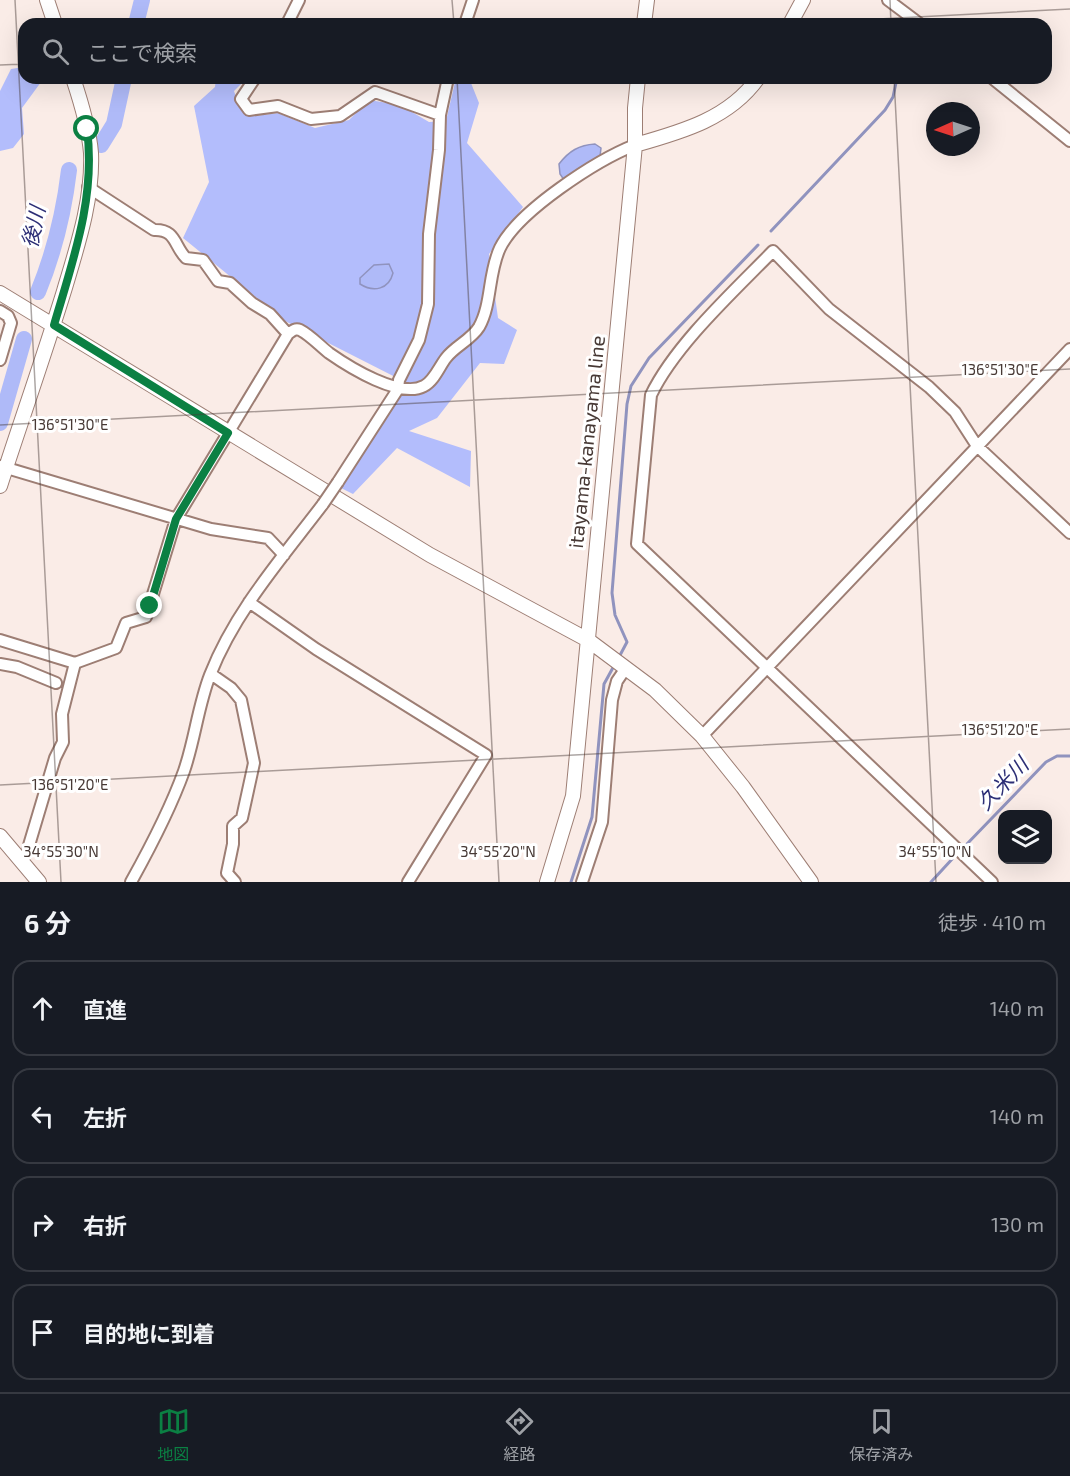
<!DOCTYPE html>
<html lang="ja">
<meta charset="utf-8">
<style>
body{margin:0;font-family:"Exo 2","Noto Sans JP",sans-serif;background:#20242c;color:#f1f3f6}
.controls{position:absolute;right:18px;bottom:18px;display:grid;overflow:hidden;border-radius:12px;box-shadow:0 6px 24px #0002}
.controls button{width:54px;height:54px;display:grid;place-items:center;padding:0;border:0;border-bottom:2px solid #363941;background:#171b24;color:#f1f3f6;font:30px sans-serif}
.compass{position:absolute;left:926px;top:102px;width:54px;height:54px;border-radius:50%;background:#171b24;box-shadow:0 6px 24px #0002;rotate:267deg}
.stop{position:absolute;width:18px;height:18px;margin:-14px;border:4px solid #0b8043;border-radius:50%;background:#fff}
.stop.end{background:#0b8043;border-color:#fff;box-shadow:0 2px 6px #0008}
.list{margin:0;padding:0;list-style:none}
h2{display:flex;justify-content:space-between;align-items:center;height:78px;margin:0;padding:0 24px;font-size:26px}
h2 small{font-size:20px;font-weight:400;color:#9ea1a6}
.list li{display:grid;grid-template-columns:39px 1fr auto;gap:18px;align-items:center;box-sizing:border-box;height:96px;margin:0 12px 12px;padding:0 12px;border:2px solid #363941;border-radius:18px}
.list b{display:block;font-size:22px;white-space:nowrap}
.list em{font-size:20px;font-style:normal;color:#9ea1a6}
.icon{flex:none;width:33px;height:33px;fill:none;stroke:currentColor;stroke-width:2;stroke-linecap:round;stroke-linejoin:round}
.map{position:relative;flex:none;width:1070px;height:882px;overflow:hidden}
.search{position:absolute;background:#171b24;box-shadow:0 6px 24px #0002;left:18px;right:18px;top:18px;height:66px;display:flex;align-items:center;gap:15px;box-sizing:border-box;padding:0 21px;border-radius:18px;color:#9ea1a6;font-size:22px}
.sheet{height:510px;background:#171b24}
nav{display:flex;justify-content:space-around;align-items:center;box-sizing:border-box;height:84px;border-top:2px solid #363941;background:#171b24;font-size:16px;color:#9ea1a6}
nav a{display:grid;justify-items:center;gap:3px}
nav .on{color:#0b8043}
.map>svg:first-child{display:block}
.forest{fill:#b3bdfc}
.water{fill:#afbaf8;stroke:#9093be;stroke-width:1.5}
.lines{fill:none;stroke-linecap:round;stroke-linejoin:round}
.stream{stroke:#9093be;stroke-width:3}
.river{stroke:#afbaf8;stroke-width:16}
.street-casing{stroke:#9d7e74;stroke-width:14}
.secondary-casing{stroke:#9d7e74;stroke-width:16}
.street{stroke:#fff;stroke-width:10}
.secondary{stroke:#fff;stroke-width:14}
.street-bridge-casing{stroke:#9d7e74;stroke-width:14;stroke-linecap:butt}
.street-bridge{stroke:#fff;stroke-width:10}
.route{stroke:#0b8043;stroke-width:8}
.ticks{fill:none;stroke:#473935;stroke-width:1.5;stroke-opacity:0.45}
.labels{text-anchor:middle;stroke-width:6;stroke-linejoin:round;paint-order:stroke}
.street-label{font-size:20px;fill:#473935;stroke:#fff}
.water-label{font-size:21px;font-style:italic;fill:#2d2f76;stroke:#fff}
.ticks-label{font-size:15px;text-anchor:middle;fill:#473935;stroke:#fff;stroke-width:6;stroke-linejoin:round;paint-order:stroke}
</style>
<div class="map">
<svg width="1070" height="882" viewBox="0 0 1070 882">
<rect width="100%" height="100%" fill="#faece7"/>
<path class="forest" d="M24,67V78H44L22,108L24,134L13,148L0,151V91L11,69Z
M216,78H247L234,91L240,109L255,116L278,113L315,128L349,120L369,100L400,105L429,122L446,121L456,78H469L479,103L467,143L523,207L489,254L498,318L517,330L504,364L480,363L437,418L409,431L471,451L470,487L397,448L353,494L341,488L407,383L285,321L183,238L209,182L194,106L215,87Z"/>
<path class="water" d="M595,144L601,148L600,156L564,180L560,174L559,164C569,151 579,145 595,144Z
M389,264L393,273C389,289 374,293 360,284V278L374,265Z"/>
<g class="lines">
<path class="stream" d="M771,231L885,110L893,97L897,78
M618,659L627,642L615,615L612,593L627,404L631,386L649,358L758,245
M965,846L1046,762L1057,756H1070
M571,882L592,817L604,684L615,664
M931,882L954,857"/>
<path class="river" d="M136,24L142,0
M101,145L114,124L124,78
M38,292C54,253 64,212 69,170
M0,423L24,339"/>
<g class="street-casing">
<path id="street" d="M888,0L920,24
M287,24L299,0
M465,24L473,0
M255,78L241,99L249,110L278,106L311,119L340,116L375,92L440,115
M992,78L1070,141
M88,187L154,230C176,229 174,246 186,258L203,260L218,281L230,283L252,303L270,314L288,334
M0,311L8,316L11,323L0,360
M0,466L211,529L268,538L284,555
M338,482L398,389L399,380L419,340L428,304L429,234L439,150L440,115L448,78
M249,602L316,649L486,755L408,882
M0,640L75,663
M0,664L17,667L56,683
M211,674L231,688L241,700L254,763L242,818L233,826V844L227,873L235,882
M702,736L1070,349
M21,861L27,852L55,758L63,742L62,714L75,663L116,648L126,623L146,617L176,519L288,334C292,331 295,328 300,330C310,335 320,346 329,353C349,367 400,399 424,386C434,381 439,367 446,358C455,346 471,340 479,327C492,304 488,273 500,248C518,211 597,160 635,145
M131,882C151,846 170,810 184,771C195,739 198,706 210,675C235,611 282,558 323,504
M582,882L602,822L612,700L617,681L626,668
M992,882L637,544L651,395C675,345 733,292 773,251L829,309L929,387L955,412L977,446L1070,533"/>
</g>
<g class="secondary-casing">
<path id="secondary" d="M47,0L55,24
M644,24L647,0
M790,24L803,0
M635,145C681,132 729,119 758,78
M0,293L430,555L588,640L655,690L702,736L743,787L811,882
M0,486C21,421 44,356 64,291C77,247 93,200 91,153C89,128 81,102 73,78
M0,836L39,882
M547,882L573,796L635,145V108L638,78"/>
</g>
<use href="#street" class="street"/>
<use href="#secondary" class="secondary"/>
<g class="street-bridge-casing">
<path id="street-bridge" d="M323,504L338,482"/>
</g>
<use href="#street-bridge" class="street-bridge"/>
</g>
<g class="lines">
<path class="route" d="M87,129C96,197 73,260 54,325L228,433L176,519L150,606"/>
</g>
<path class="ticks" d="M15,0L61,882M452,0L454,24M890,0L891,24M782,24L1070,9M0,65L24,64M457,78L499,882M894,78L936,882M0,425L1070,369M0,785L1070,729"/>
<g class="labels">
<g class="street-label">
<text transform="translate(587 442) rotate(-84)" y="7">itayama-kanayama line</text>
</g>
<g class="water-label">
<text transform="translate(34 227) rotate(-78)" y="7">後川</text>
<text transform="translate(1003 784) rotate(-46)" y="7">久米川</text>
</g>
</g>
<g class="ticks-label">
<text x="1000" y="375">136°51'30"E</text>
<text x="70" y="430">136°51'30"E</text>
<text x="1000" y="735">136°51'20"E</text>
<text x="70" y="790">136°51'20"E</text>
<text x="61" y="857">34°55'30"N</text>
<text x="498" y="857">34°55'20"N</text>
<text x="935" y="857">34°55'10"N</text>
</g>
</svg>
<div class="controls">
<button><svg class="icon" aria-label="layers" viewBox="0 0 24 24"><path d="M12 4l9 5-9 5-9-5zM3 14l9 5 9-5"/></svg></button>
</div>
<svg class="compass" viewBox="-18 -18 36 36"><path d="M0-13l5 13h-10z" fill="#e53935"/><path d="M0 13l5-13h-10z" fill="#9ea1a6"/></svg>
<div class="stop" style="left:87px;top:129px"></div>
<div class="stop end" style="left:150px;top:606px"></div>
<div class="search"><svg class="icon" aria-label="search" viewBox="0 0 24 24"><circle cx="10" cy="10" r="6"/><path d="M15 15l6 6"/></svg>ここで検索</div>
</div>
<section class="sheet">
<h2>6 分<small>徒歩 · 410 m</small></h2>
<ul class="list">
<li><svg class="icon" aria-label="ahead" viewBox="0 0 24 24"><path d="M12 20V5M6 11l6-6 6 6"/></svg><div><b>直進</b></div><em>140 m</em></li>
<li><svg class="icon" aria-label="left" viewBox="0 0 24 24"><path d="M17 20v-9H6M10 6l-5 5 5 5"/></svg><div><b>左折</b></div><em>140 m</em></li>
<li><svg class="icon" aria-label="right" viewBox="0 0 24 24"><path d="M7 20v-9h11M14 6l5 5-5 5"/></svg><div><b>右折</b></div><em>130 m</em></li>
<li><svg class="icon" aria-label="arrive" viewBox="0 0 24 24"><path d="M6 21V4h12l-3 4 3 4H6"/></svg><div><b>目的地に到着</b></div></li>
</ul>
</section>
<nav>
<a class="on"><svg class="icon" aria-label="map" viewBox="0 0 24 24"><path d="M3 6l6-2 6 2 6-2v14l-6 2-6-2-6 2zM9 4v14M15 6v14"/></svg>地図</a>
<a><svg class="icon" aria-label="directions" viewBox="0 0 24 24"><path d="M12 3l9 9-9 9-9-9zM9 14v-3h6M13 9l2 2-2 2"/></svg>経路</a>
<a><svg class="icon" aria-label="saved" viewBox="0 0 24 24"><path d="M7 4h10v16l-5-4-5 4z"/></svg>保存済み</a>
</nav>
